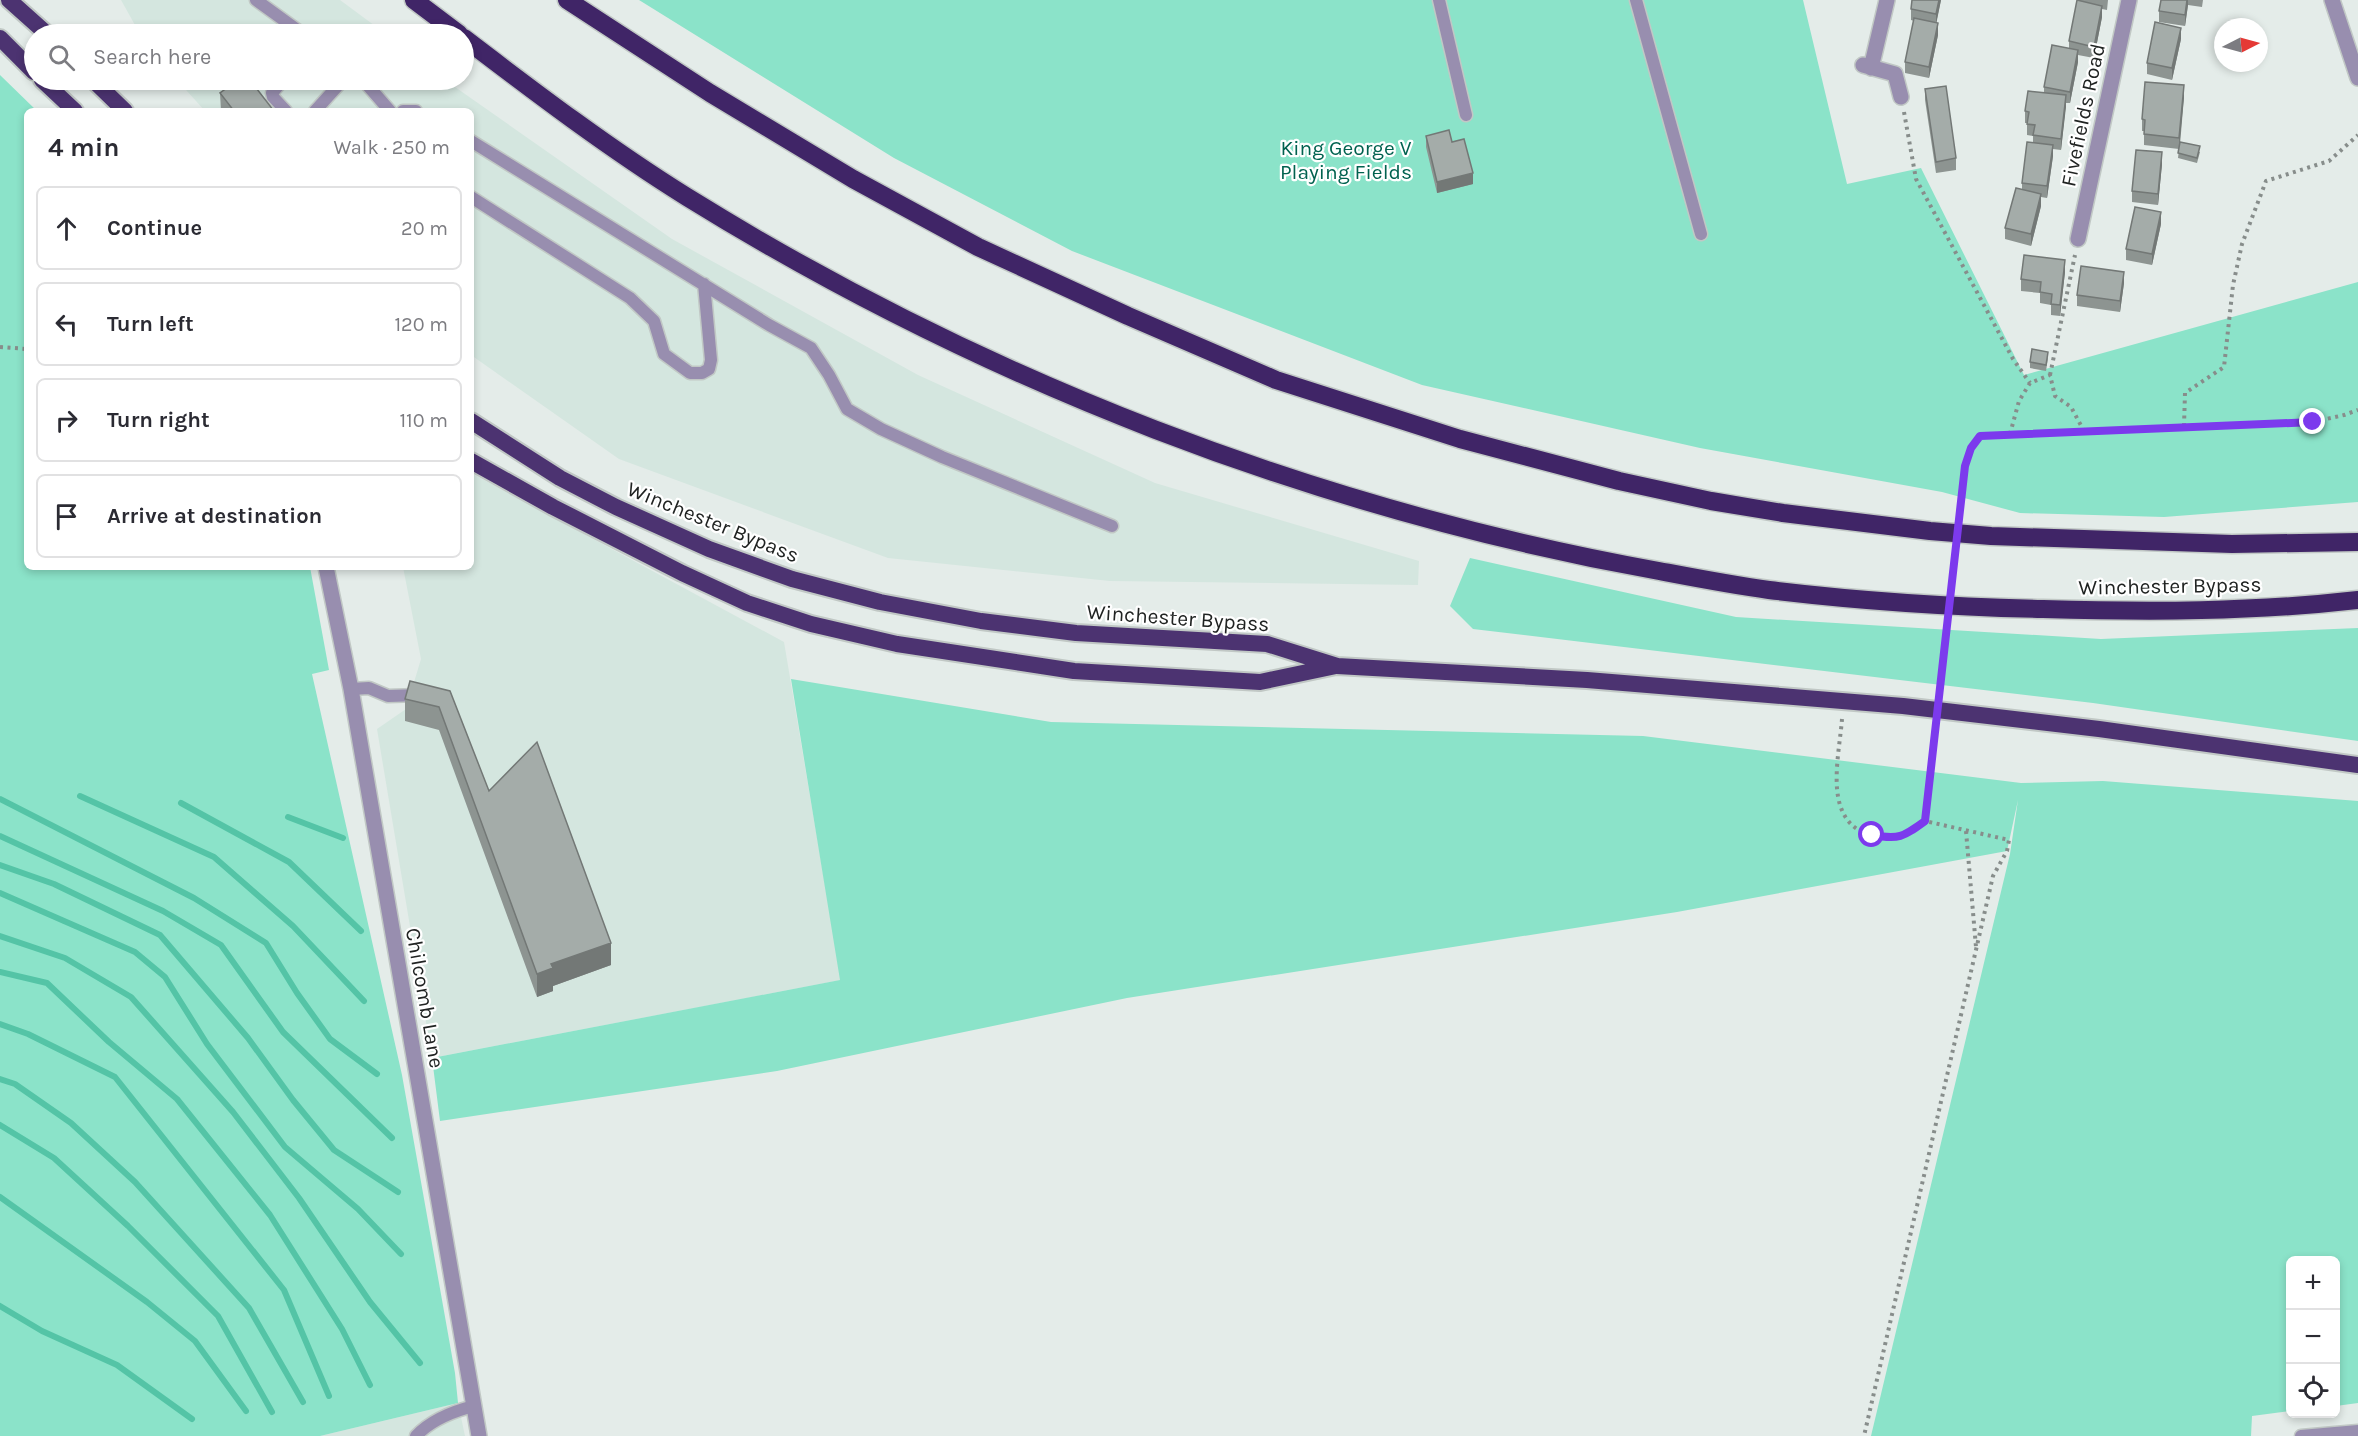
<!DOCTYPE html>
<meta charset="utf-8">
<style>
body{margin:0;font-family:Karla,sans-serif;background:#f2f2f3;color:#2b2b33}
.controls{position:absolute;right:18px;bottom:18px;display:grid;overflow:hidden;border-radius:9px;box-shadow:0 3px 9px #0003}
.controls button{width:54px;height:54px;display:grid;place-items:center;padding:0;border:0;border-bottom:2px solid #e1e1e2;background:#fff;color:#2b2b33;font:30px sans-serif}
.compass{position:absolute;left:2214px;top:18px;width:54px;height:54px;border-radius:50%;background:#fff;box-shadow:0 3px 9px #0003;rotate:84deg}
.stop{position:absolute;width:18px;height:18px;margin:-14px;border:4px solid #7c3aed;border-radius:50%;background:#fff}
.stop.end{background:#7c3aed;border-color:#fff;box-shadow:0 2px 6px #0008}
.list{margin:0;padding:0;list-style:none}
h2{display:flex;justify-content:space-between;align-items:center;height:78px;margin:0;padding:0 24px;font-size:26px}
h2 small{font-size:20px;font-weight:400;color:#7c7c81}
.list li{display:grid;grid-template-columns:39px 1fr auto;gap:18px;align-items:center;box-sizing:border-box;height:84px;margin:0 12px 12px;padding:0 12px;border:2px solid #e1e1e2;border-radius:9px}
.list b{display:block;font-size:22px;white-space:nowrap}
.list em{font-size:20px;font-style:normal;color:#7c7c81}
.icon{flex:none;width:33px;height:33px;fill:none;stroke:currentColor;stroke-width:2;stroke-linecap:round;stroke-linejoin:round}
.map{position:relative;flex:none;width:2358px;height:1436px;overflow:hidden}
.search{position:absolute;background:#fff;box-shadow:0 3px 9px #0003;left:24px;top:24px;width:450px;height:66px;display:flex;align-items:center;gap:15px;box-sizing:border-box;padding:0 21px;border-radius:33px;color:#7c7c81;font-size:22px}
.panel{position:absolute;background:#fff;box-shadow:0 3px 9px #0003;left:24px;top:108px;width:450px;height:462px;border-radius:9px}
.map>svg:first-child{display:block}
.built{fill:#d4e6df}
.green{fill:#8be3c9}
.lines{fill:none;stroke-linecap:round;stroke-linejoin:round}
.stream{stroke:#54c4a6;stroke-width:6}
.service-casing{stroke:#c1c8c5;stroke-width:15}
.minor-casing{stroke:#c1c8c5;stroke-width:18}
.trunk-casing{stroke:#c1c8c5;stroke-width:20}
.motorway-casing{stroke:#c1c8c5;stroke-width:21}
.path{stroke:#878d8b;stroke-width:4;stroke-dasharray:3 4.5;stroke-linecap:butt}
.service{stroke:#988eaf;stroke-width:12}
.minor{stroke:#988eaf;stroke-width:15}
.trunk{stroke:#4c3371;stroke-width:16}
.motorway{stroke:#402567;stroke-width:18}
.path-bridge{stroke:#878d8b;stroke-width:4;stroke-dasharray:3 4.5;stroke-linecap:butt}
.wall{fill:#8d9491}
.shaded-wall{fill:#737876}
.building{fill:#a4aca9;stroke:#737876;stroke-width:1.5}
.route{stroke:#7c3aed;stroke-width:8}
.labels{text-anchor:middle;stroke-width:4.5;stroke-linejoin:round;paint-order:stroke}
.street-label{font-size:21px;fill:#202322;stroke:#fff}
.park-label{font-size:21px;fill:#00624f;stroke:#fff}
</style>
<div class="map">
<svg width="2358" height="1436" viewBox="0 0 2358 1436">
<rect width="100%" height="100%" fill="#e4ece9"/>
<path class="built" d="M121,0H340L386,34H140Z
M177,80H445L672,239L918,375L1155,483L1419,561L1418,585L1110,581L888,558L619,459L471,355V111H205Z
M471,473L784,642L841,980L432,1058L377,729L406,709L421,659L403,567H471Z
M458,1403L465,1436H320Z"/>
<path class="green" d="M639,0H1803L1847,184L1921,168L2024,375L2358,282V502L2164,517L2020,513L1942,492L1700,448L1422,385L1072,251L894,158Z
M0,75L37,111H27V567H310L329,670L312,674L402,1075L455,1373L458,1403L320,1436H0Z
M1470,558L1736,617L2101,639L2358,628V741L2093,703L1473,629L1450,606Z
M791,679L1051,722L1643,736L2021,783L2103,781L2358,801V1403L2336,1406V1260H2290V1411L2252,1416L2251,1436H1871L2010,854L2018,800L2007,851L1677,912L1127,998L777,1071L440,1121L432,1058L840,980Z"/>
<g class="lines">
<path class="stream" d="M80,796L214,857L293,926L364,1001
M0,799L194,898L266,943L297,993L330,1039L377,1074
M181,803L289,862L361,931
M288,817L343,838
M0,836L163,911L221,945L283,1032L392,1138
M0,865L54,884L160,935L248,1038L293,1100L334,1150L398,1192
M0,893L135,952L165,977L207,1044L285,1147L358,1209L401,1254
M0,936L65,958L131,997L233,1112L299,1198L370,1302L420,1363
M0,972L47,983L109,1042L177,1099L270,1215L342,1329L370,1385
M0,1024L28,1034L115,1077L284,1290L329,1396
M0,1079L15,1084L71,1123L135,1182L249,1308L303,1402
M0,1125L54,1158L128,1226L218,1316L272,1412
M0,1197L147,1302L195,1341L246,1411
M0,1306L42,1331L117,1365L192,1419"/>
<g class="service-casing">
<path id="service" d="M256,0L303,34
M1439,0L1466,115
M1636,0L1701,234
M283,80L272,93L273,97L286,111
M363,80L390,111
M315,111L343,80
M403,111H416
M471,141L769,325L811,348L829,375L847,409L881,429L942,457L1112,526
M471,197L630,298L654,321L664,354L690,373H702L709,369L711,360L704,284
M351,689L369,688L388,696L420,695
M416,1436C431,1420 454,1411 474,1406
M2301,1436L2358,1431"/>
</g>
<g class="minor-casing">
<path id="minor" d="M2332,0L2358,78
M1863,65L1895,74L1901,97
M1871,68L1887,0
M2078,239L2129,0
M326,567L351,689L479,1436"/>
</g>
<g class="trunk-casing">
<path id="trunk" d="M9,0L47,34
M0,38L34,72
M42,80L75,111
M93,80L125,111
M471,421L560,478L616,507L709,549L792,579L880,602L981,621L1076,633L1267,644L1337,666L1587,680L1903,706L2099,729L2358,765
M471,461L553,507L682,573L747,603L811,624L897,644L1074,671L1260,682L1336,666"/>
</g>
<g class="motorway-casing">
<path id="motorway" d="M414,0L459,34
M567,0L710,93L853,179L978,247L1128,316L1276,380L1460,439L1619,481L1711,501L1783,513L1930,531L1991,536L2232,544L2358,542
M464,38C536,93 610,149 687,197C984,381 1315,509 1659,571C1696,578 1732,585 1769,590C1860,601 1952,607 2043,609C2148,612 2254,612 2358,600"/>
</g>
<path class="path" d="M1904,112L1916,179L2013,359L2030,383
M0,347L27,349
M2050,375L2075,255
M2184,426L2185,393L2224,367L2233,285L2242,244L2266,181L2329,161L2358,135
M2010,434L2019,401L2030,383L2050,375L2055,396L2071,407L2084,431
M1965,466L1971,448L1980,436L2313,422L2344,415L2358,410
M1842,719C1839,759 1821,824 1874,836C1898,841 1907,835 1925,821L2009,840L2007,851L1993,876L1864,1436
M1966,831L1976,947"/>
<use href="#service" class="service"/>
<use href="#minor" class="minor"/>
<use href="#trunk" class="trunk"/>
<use href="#motorway" class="motorway"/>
<path class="path-bridge" d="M1925,821L1965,466"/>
</g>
<path class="wall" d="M1912,0H1941L1936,23L1938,35L1929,78L1905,73V62L1914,21L1911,20V9Z
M2080,0H2108L2107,10L2102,9V17L2094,58L2078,55V62L2070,103H2066L2061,150L2053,149V156L2047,198L2041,197V206L2031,246L2005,239V228L2022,189V183L2033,143V136L2027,135V123H2025V111L2044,93V87L2069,48V41Z
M2161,0H2203L2202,7L2188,5L2185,26L2159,22V11Z
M2181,39L2172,80L2147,74V63Z
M1925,89L1956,158V170L1936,173L1925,100Z
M220,93L274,111H221Z
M2184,97L2180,145L2200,152L2197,163L2178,158L2179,149L2144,145V131H2142V119Z
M1426,136L1452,142L1473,184L1437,193L1426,147Z
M2162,164L2158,205L2132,202V191Z
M2161,224L2152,265L2126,260V249Z
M2065,272L2060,316L2051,315V305L2040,303V293L2021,291V279Z
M2124,283L2120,312L2077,306V295Z
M2048,358L2046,371L2030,368V362Z
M450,691L489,791L611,965L553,986V991L537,997L439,730L405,721V699Z"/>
<path class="shaded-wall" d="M1939,0H1941L1936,25V14Z
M2187,0H2188V5L2185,26V15Z
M2102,6V17L2094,58V47Z
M1938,23V35L1929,78V67Z
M2181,28V39L2172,80V68Z
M2078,50V62L2070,103V92Z
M2184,85V97L2179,149V138Z
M2066,95V107L2061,150V139Z
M2053,145V156L2047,198V186Z
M2162,152V164L2158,205V194Z
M1473,173V184L1437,193V182Z
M2041,194V206L2031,246V234Z
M2161,212V224L2152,265V254Z
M2065,260V272L2060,316V305Z
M2124,272V283L2120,312V301Z
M611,943V965L553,986V991L537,997V974L551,964Z"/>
<path class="building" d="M1912,0H1939L1936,14L1911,9Z
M2077,0L2102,6L2094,47L2069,41Z
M2161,0H2187L2185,15L2159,11Z
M1914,18L1938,23L1929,67L1905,62Z
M2155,22L2181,28L2172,68L2147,63Z
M2052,45L2078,50L2070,92L2044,87Z
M238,80H250L274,111H234L220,93Z
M2145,82L2184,85L2179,138L2144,134L2145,120L2142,119Z
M1946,86L1956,158L1936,162L1925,89Z
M2028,91L2066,95L2061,139L2033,135L2035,125L2027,124L2029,112L2025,111Z
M1449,130L1452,142L1464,139L1473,173L1437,182L1426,136Z
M2027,142L2053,145L2047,186L2022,183Z
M2180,142L2200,146L2197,158L2178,153Z
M2136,150L2162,152L2158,194L2132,191Z
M2016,188L2041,194L2031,234L2005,228Z
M2135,207L2161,212L2152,254L2126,249Z
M2024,255L2065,260L2060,305L2051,304L2052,294L2040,292L2041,282L2021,279Z
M2081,266L2124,272L2120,301L2077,295Z
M2032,349L2048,352L2046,365L2030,362Z
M410,681L450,691L489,791L537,742L611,943L551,964L553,968L537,974L439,707L405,699Z"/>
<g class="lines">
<path class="route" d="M1872,835C1899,840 1903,837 1925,821L1965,466L1971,448L1980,436L2313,422"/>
</g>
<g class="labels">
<g class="street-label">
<text transform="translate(2083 115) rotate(-78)" y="7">Fivefields Road</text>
<text transform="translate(713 522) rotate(22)" y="7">Winchester Bypass</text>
<text transform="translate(2170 586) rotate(-1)" y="7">Winchester Bypass</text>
<text transform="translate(1178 618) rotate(4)" y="7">Winchester Bypass</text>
<text transform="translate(425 998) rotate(80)" y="7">Chilcomb Lane</text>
</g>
<g class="park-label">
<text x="1346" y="155">King George V<tspan x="1346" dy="24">Playing Fields</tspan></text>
</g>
</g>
</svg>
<div class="controls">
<button>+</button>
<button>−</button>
<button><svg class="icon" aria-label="locate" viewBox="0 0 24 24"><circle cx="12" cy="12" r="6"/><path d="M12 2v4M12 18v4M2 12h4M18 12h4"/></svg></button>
</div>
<svg class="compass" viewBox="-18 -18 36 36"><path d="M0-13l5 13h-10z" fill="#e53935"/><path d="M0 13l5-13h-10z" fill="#7c7c81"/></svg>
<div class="stop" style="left:1872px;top:835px"></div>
<div class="stop end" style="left:2313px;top:422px"></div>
<div class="search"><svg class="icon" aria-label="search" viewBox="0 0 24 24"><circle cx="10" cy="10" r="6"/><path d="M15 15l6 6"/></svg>Search here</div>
<section class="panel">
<h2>4 min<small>Walk · 250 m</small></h2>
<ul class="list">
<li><svg class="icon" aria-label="ahead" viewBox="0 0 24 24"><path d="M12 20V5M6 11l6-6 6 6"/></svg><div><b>Continue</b></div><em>20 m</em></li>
<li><svg class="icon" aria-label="left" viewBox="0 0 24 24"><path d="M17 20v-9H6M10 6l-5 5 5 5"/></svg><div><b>Turn left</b></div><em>120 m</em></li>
<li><svg class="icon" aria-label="right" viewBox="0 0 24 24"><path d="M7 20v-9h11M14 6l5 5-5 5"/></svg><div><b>Turn right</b></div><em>110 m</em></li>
<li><svg class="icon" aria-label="arrive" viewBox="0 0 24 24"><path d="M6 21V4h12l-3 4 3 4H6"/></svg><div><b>Arrive at destination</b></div></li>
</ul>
</section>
</div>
